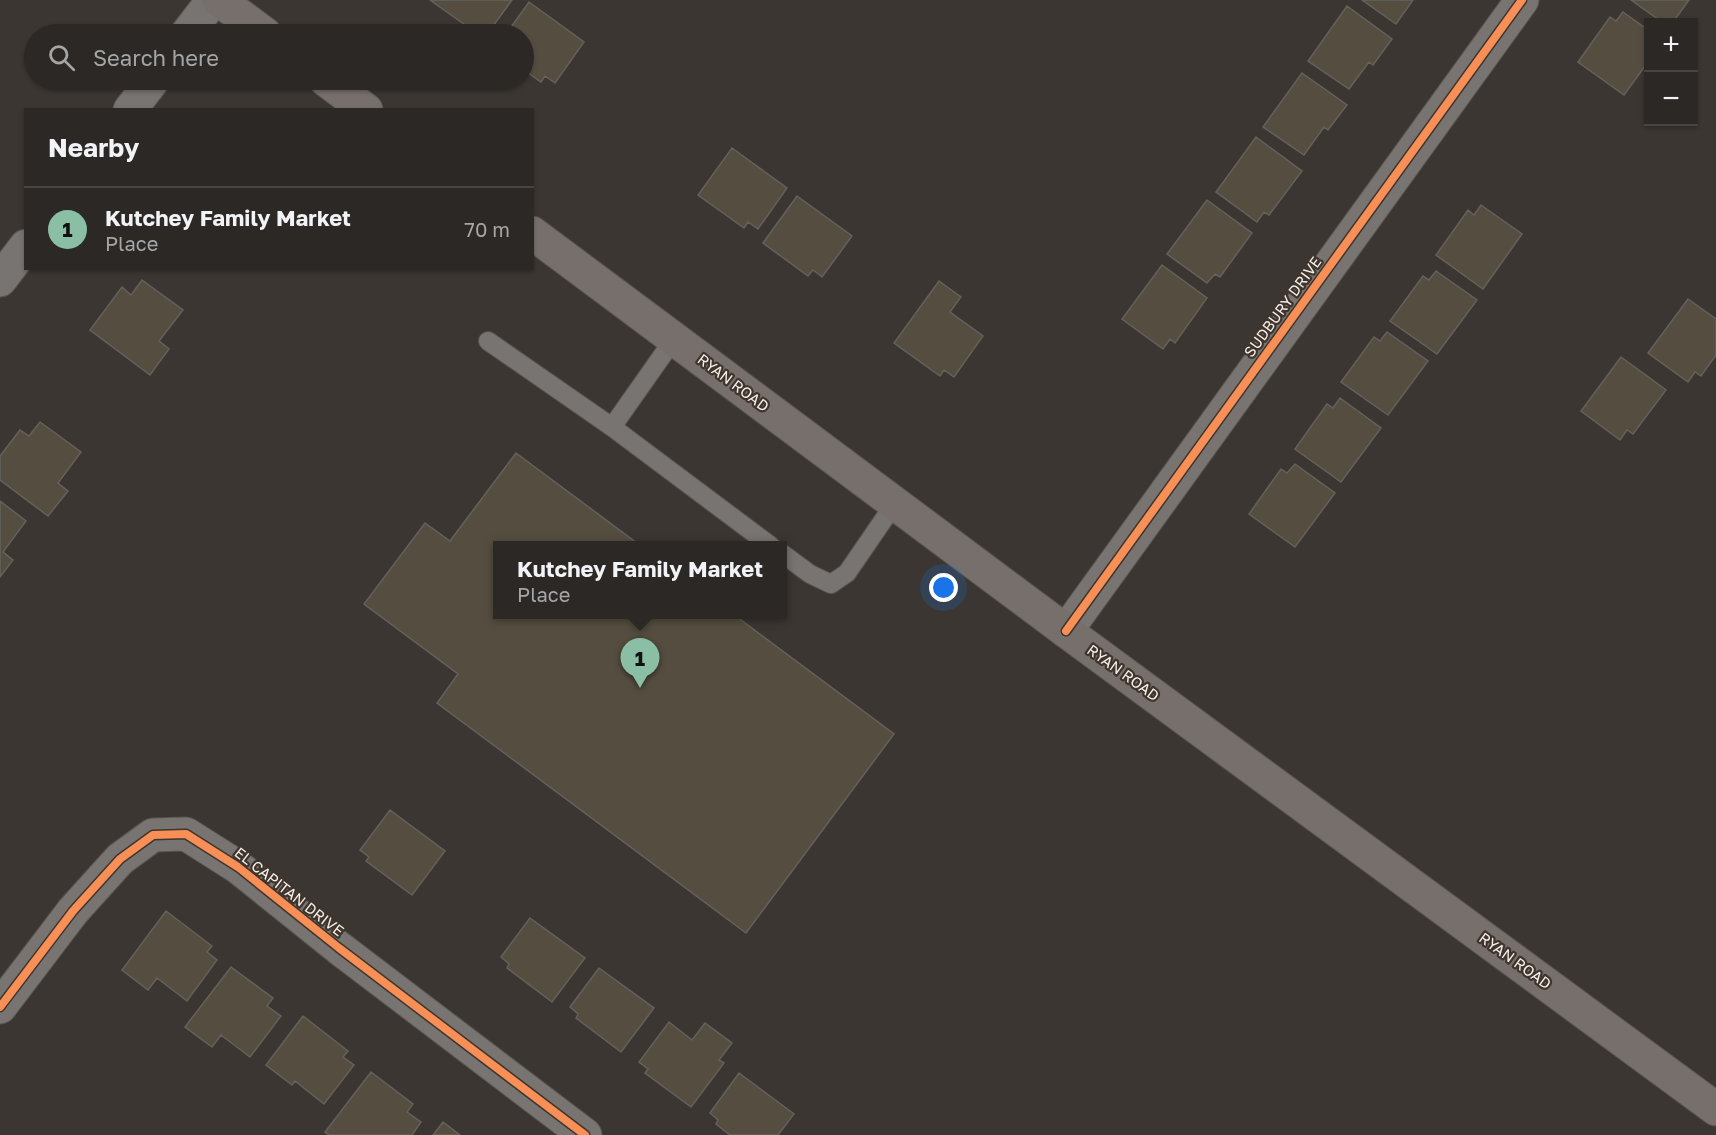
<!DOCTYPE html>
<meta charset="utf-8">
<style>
body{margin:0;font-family:"Golos Text",sans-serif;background:#383432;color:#f1f3f6}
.controls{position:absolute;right:18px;top:18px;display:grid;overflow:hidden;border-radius:0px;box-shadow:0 2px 4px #0004}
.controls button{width:54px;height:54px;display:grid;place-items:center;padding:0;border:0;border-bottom:2px solid #484442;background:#2c2825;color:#f1f3f6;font:30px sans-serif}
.you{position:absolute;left:944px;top:588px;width:21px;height:21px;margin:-15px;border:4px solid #fff;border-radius:50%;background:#1a73e8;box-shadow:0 0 0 9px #1a73e833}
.badge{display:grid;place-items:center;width:39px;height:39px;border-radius:50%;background:#8abfa5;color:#111;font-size:20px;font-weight:700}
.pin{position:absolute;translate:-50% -50px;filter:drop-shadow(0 2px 3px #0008)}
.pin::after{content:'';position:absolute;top:32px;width:21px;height:18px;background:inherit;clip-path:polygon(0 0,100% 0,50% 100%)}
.popup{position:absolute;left:493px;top:541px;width:294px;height:78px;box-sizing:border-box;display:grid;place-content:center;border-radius:0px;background:#2c2825;filter:drop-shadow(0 2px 4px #0005);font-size:20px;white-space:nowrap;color:#a6a6a7}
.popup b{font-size:22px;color:#f1f3f6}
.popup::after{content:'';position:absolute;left:50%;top:100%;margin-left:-12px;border:12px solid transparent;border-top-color:#2c2825}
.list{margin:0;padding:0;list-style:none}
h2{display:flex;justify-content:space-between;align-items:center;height:78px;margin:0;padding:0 24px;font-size:26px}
h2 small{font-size:20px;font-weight:400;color:#a6a6a7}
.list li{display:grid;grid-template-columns:39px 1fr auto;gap:18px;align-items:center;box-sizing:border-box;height:84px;padding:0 24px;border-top:2px solid #484442}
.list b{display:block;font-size:22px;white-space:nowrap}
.list p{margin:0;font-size:20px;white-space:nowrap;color:#a6a6a7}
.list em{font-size:20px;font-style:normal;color:#a6a6a7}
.icon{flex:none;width:33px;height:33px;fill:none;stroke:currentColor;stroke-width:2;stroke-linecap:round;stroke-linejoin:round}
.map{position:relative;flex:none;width:1716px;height:1135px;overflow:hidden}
.search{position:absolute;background:#2c2825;box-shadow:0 2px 4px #0004;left:24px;top:24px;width:510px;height:66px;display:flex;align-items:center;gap:15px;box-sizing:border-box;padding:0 21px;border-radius:33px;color:#a6a6a7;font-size:22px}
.panel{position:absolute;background:#2c2825;box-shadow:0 2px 4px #0004;left:24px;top:108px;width:510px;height:162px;border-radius:0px}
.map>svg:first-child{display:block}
.building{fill:#554e40;stroke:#64615d;stroke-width:1.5}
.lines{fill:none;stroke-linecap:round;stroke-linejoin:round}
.lane-casing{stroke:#585450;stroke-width:20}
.street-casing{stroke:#585450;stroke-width:35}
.secondary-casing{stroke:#585450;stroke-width:35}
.lane{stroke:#787471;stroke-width:18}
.street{stroke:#787471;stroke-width:33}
.secondary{stroke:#766f6c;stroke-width:33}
.cycleway-casing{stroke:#3f352d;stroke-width:11}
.cycleway{stroke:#f78f57;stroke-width:8}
.labels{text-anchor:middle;stroke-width:4.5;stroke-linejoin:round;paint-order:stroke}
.street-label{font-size:15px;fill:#f5eee9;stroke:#3f352d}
</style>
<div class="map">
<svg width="1716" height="1135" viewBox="0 0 1716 1135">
<rect width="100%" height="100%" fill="#3b3631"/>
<path class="building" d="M430,0H512L488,33L478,26L475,32Z
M1362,0H1413L1396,24Z
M1631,0H1689L1673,22H1662Z
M529,2L584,42L555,83L545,76L541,82L524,70V34H506Z
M1347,6L1392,39L1373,65L1369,62L1349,89L1308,61Z
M1623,12L1648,30V62L1624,95L1578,62L1610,17L1616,21Z
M1302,73L1347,105L1328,130L1324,127L1304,155L1263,127Z
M1256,137L1302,171L1269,215L1264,212L1257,222L1216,192Z
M732,148L787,188L758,229L748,222L744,228L698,195Z
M797,196L852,236L822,277L813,270L808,276L763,243Z
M1207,200L1252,233L1220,277L1215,274L1207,283L1167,254Z
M1481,205L1522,234L1483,289L1436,255L1468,210L1474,215Z
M1162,265L1207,298L1175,343L1170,339L1163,349L1122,319Z
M1436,271L1477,300L1437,354L1390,321L1423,276L1429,280Z
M142,280L183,310L159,341L169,349L150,375L90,330L122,287L131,295Z
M939,281L961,297L950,312L983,336L954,377L944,370L940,376L894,343Z
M1688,299L1716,319V355L1701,376L1695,372L1688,382L1648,353Z
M1387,332L1428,361L1388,415L1341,382L1374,337L1380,341Z
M1621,357L1666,390L1633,434L1627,430L1620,440L1581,411Z
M1340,398L1381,428L1341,482L1295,449L1327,404L1333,408Z
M40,422L81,452L58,483L68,491L48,516L0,480V456L20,430L29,436Z
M516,453L641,546H498V614H733L894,734L746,933L437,703L458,674L364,604L425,523L450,541Z
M1295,464L1335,493L1295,547L1249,514L1281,469L1287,473Z
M0,501L26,521L3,552L13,560L0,577Z
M390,810L445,851L412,895L366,861L369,857L360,850Z
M166,911L212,946L207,952L217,960L187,1001L157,978L148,990L122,970Z
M530,918L585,958L552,1002L507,968L509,964L501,957Z
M231,967L273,998L267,1006L281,1016L250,1057L221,1035L212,1047L185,1027Z
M599,968L654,1008L621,1052L576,1018L578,1014L570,1007Z
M303,1016L348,1051L343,1057L354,1065L324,1104L295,1081L292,1085L266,1065Z
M669,1022L692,1040L705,1023L732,1043L719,1060L724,1063L691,1107L645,1073L648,1069L639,1062Z
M371,1072L413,1104L407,1112L421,1122L412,1135H329L325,1132Z
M739,1073L794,1114L778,1135H730L716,1124L718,1120L710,1113Z
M443,1122L460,1135H433Z"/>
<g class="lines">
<g class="lane-casing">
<path id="lane" d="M488,341L612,427L771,546
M612,427L674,339
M783,554L810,574L831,584L847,573L895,503"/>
</g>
<g class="street-casing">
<path id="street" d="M187,34L213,0
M130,110L153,80
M0,280L26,246
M1066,631L1522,0
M0,1007L73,911L120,859L153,835L186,834L238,867L339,948L585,1135"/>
</g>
<g class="secondary-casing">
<path id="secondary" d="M219,0L265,34
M326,80L366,110
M532,233L1066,631L1716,1109"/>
</g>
<use href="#lane" class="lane"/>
<use href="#street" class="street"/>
<use href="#secondary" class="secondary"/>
<g class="cycleway-casing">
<path id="cycleway" d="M1066,631L1522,0
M0,1007L73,911L120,859L153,835L186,834L238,867L339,948L585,1135"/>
</g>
<use href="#cycleway" class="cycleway"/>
</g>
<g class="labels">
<g class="street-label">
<text transform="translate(1283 307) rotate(-54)" y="5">SUDBURY DRIVE</text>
<text transform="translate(733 383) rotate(37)" y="5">RYAN ROAD</text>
<text transform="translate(1123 673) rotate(36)" y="5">RYAN ROAD</text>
<text transform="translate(289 892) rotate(38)" y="5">EL CAPITAN DRIVE</text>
<text transform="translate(1515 961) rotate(36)" y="5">RYAN ROAD</text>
</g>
</g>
</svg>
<div class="controls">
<button>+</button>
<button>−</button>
</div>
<div class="you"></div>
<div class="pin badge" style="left:640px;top:688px">1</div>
<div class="popup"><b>Kutchey Family Market</b>Place</div>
<div class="search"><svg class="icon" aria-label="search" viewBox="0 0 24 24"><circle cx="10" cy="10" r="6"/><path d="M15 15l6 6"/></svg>Search here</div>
<section class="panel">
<h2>Nearby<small></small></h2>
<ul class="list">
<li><span class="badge">1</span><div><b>Kutchey Family Market</b><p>Place</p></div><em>70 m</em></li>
</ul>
</section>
</div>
